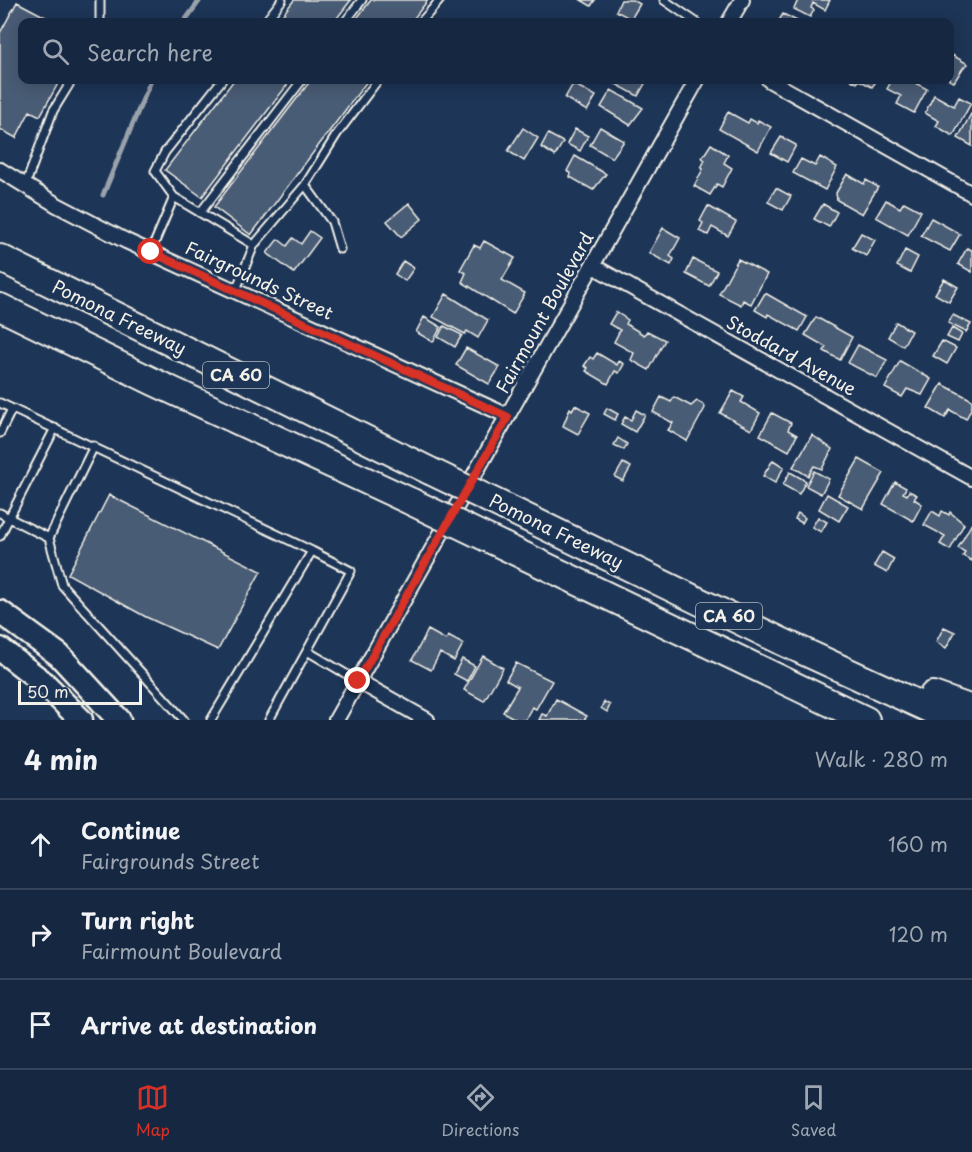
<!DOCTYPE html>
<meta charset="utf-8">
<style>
body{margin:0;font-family:"Playpen Sans",sans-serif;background:#23344c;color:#f1f3f6}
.scale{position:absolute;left:18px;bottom:15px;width:124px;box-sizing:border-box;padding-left:6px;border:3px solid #f4f1e8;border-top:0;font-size:16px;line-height:21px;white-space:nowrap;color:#f4f1e8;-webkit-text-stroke:4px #1d3557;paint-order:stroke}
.stop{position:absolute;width:18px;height:18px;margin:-14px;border:4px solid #d93025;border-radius:50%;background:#fff}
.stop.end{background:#d93025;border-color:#fff;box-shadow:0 2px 6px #0008}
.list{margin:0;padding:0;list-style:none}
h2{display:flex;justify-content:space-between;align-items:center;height:78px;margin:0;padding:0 24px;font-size:26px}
h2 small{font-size:20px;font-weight:400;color:#9ea6b1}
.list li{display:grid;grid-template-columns:39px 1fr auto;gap:18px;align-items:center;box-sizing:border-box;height:90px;padding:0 24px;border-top:2px solid #35445a}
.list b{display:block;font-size:22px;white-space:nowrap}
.list p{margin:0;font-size:20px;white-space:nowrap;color:#9ea6b1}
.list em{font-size:20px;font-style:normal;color:#9ea6b1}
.icon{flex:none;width:33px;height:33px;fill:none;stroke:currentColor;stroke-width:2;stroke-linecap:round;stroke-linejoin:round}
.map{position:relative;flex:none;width:972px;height:720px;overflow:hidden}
.search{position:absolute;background:#162841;box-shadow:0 3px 15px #0003;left:18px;right:18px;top:18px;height:66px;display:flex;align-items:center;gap:15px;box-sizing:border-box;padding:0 21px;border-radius:12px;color:#9ea6b1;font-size:22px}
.sheet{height:348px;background:#162841}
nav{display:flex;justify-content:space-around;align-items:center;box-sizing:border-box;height:84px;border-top:2px solid #35445a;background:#162841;font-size:16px;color:#9ea6b1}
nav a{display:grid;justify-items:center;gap:3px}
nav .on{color:#d93025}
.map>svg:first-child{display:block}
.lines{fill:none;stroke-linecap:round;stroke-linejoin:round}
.stream{stroke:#9aa2ab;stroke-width:5}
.building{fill:#485b74;stroke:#f4f1e8;stroke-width:1.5}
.lane-casing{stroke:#f4f1e8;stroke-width:11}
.street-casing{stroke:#f4f1e8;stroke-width:18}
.primary-casing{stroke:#f4f1e8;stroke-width:27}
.highway-casing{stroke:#f4f1e8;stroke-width:30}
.lane{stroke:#1d3557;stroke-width:7}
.street{stroke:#1d3557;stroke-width:14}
.primary{stroke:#1d3557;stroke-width:22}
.highway{stroke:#1d3557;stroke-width:26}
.highway-bridge-casing{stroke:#f4f1e8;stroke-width:30;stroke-linecap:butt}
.highway-bridge{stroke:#1d3557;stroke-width:26}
.route{stroke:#d93025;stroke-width:8}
.labels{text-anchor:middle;stroke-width:6;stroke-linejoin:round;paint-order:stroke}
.shield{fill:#1d3557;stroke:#b4b9bc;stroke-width:1.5}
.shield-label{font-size:16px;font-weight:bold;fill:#f4f1e8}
.street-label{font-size:18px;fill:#f4f1e8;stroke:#1d3557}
</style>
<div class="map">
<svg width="972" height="720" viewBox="0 0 972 720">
<rect width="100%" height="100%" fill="#1d3557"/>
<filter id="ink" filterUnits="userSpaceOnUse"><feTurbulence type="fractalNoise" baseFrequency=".0167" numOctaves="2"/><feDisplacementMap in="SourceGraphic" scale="12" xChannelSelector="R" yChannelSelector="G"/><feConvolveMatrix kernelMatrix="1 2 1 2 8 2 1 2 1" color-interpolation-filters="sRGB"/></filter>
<g filter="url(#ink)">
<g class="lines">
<path class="stream" d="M184,22L200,0
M103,195L151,80"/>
</g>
<path class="building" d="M294,0H351L334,22H277Z
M371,0H428L411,22H354Z
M581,0H595L591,6Z
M621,0H633L640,4L631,19L616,11Z
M798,0H830L825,10L813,3L811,8L814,10L810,17L794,9Z
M17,2L55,22H22V80H60L40,116L30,111L16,138L0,129V33Z
M783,14L799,22H778Z
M952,55L968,64L963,68L954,82L949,80Z
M234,80H291L202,197L165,170Z
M311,80H368L251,235L214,207Z
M613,80H647L638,96L612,82Z
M851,80H877L872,87L859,80L857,83Z
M892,80H910L927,89L914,113L897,104L901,96L887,89Z
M573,84L596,96L587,111L565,98Z
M611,90L643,108L630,125L601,107Z
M934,95L954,106L959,97L971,103L953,136L936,126L939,121L925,113Z
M728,112L748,123L750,119L757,123L758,120L771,127L758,151L719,129Z
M971,114L972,115V146L958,138Z
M600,127L624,141L612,158L590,145Z
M523,128L538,138L524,161L508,151Z
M575,129L588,136L580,151L567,144Z
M548,134L563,142L555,156L541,147Z
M781,137L796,145L787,162L771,153Z
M711,144L728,155L724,163L732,168L722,187L717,184L710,195L694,186L703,169L701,168L705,160L702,158Z
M575,156L606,174L593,190L570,177L571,174L567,171Z
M820,157L837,167L825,190L793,173L801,159L815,166Z
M847,174L864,184L866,180L878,187L862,214L837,200L836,193Z
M776,188L791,196L783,210L768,202Z
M886,200L900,208L904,202L921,211L908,235L876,217Z
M409,203L422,219L401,237L387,221Z
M823,204L837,212L829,227L814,219Z
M708,206L736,222L728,236L712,227L708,235L699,231L703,223L700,221Z
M931,218L960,234L950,251L921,236Z
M663,228L680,238L670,256L674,259L671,265L649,253Z
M310,231L320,238L294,273L267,253L278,239L287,246L293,238L301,244Z
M861,233L875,240L866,256L852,248Z
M484,241L515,258L502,280L525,293L513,314L462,282L466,273L460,270L474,245L480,248Z
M967,248L972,250V272L958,264Z
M905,250L918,257L910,273L897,266Z
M693,259L717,271L709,286L686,274Z
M738,259L767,274L751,304L743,300L741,305L719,294Z
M403,261L414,268L405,281L395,274Z
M944,279L958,287L949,302L935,294Z
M765,293L807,317L799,331L768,314L767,317L755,310Z
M446,294L488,320L478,338L467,331L465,334L433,317Z
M616,312L628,320L626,324L644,335L647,331L665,340L649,370L631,360L634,353L614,342L620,330L609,324Z
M953,315L971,324L966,332L948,323Z
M424,317L441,327L433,342L416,332Z
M816,317L852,337L840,360L824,351L826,347L805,335Z
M896,322L911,331L903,346L888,337Z
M444,326L462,335L455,347L438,337Z
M952,328L962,334L958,342L947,337Z
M942,341L956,348L947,364L933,356Z
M858,345L887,360L877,378L848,363Z
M466,348L500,367L489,384L456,365Z
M597,353L617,365L619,361L624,364L619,373L615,371L608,384L586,371L588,368L584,366L590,357L593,359Z
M900,361L931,379L922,395L907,389L902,397L885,388Z
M942,384L972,400V407L966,419L950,410L945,418L928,408Z
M733,391L744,397L741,402L760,413L751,430L720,413Z
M661,397L671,402L674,397L691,406L697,401L704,405L705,408L687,441L668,430L673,423L653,412Z
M575,405L590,413L578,434L563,426L570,408L572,410Z
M607,408L618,414L615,420L604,414Z
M636,410L645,415L635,432L621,424L625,417L631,420Z
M772,413L791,423L788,430L797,435L789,451L760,435Z
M812,435L832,449L822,469L814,466L808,476L793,467Z
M618,438L627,444L624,450L614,445Z
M859,459L884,473L863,509L838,495Z
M773,460L784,467L775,483L763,476Z
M623,463L631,467L623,481L615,477Z
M814,471L829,479L821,494L806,486Z
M790,472L806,481L799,494L783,485Z
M895,482L906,488L903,493L907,495L909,491L917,495L914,499L922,504L913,521L883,504Z
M827,494L848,506L839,521L819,509Z
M109,495L261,571L218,650L146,617L68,574Z
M932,511L940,516L942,511L949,515L950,512L964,524L950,550L940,544L945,536L924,525Z
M798,513L805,518L802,523L795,519Z
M818,517L827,522L821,532L812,527Z
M972,523V561L963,556L965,552L958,548Z
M882,552L894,559L887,573L874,566Z
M944,627L955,632L946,648L936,642Z
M428,630L446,640L448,636L463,644L454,661L440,653L431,670L412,660Z
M483,656L503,668L484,701L464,690Z
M462,659L475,666L467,681L454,674Z
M516,663L552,681L536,709L532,707L525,720H517L503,712L518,687L506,680Z
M556,699L587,716L584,720H539L542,714L547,716Z
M604,702L610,705L607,712L601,708Z"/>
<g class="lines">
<g class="lane-casing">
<path id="lane" d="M664,0L696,22
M100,22V0
M265,22L282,0
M345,22L362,0
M421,22L440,0
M305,185L332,222L340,249
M25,186L53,111L72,80
M174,197L155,171L165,152L222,80
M200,213L302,80
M151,251L174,197L254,245
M236,290L254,245L305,185L337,134L378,80
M0,403L312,551L211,720
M0,433L12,409
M0,513L9,518L55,428
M0,536L9,518L49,538L62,585L184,720
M49,538L94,446
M307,651L358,681
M269,720L351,571L312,551"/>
</g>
<g class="street-casing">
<path id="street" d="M729,22L742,0
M769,80L972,194
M0,170L57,205L126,241L508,416
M593,266L972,478
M358,681L427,720
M336,720L697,80"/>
</g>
<g class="primary-casing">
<path id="primary" d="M0,612L59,655L119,720
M0,649L44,683L81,720"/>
</g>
<g class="highway-casing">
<path id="highway" d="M0,258L430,471
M0,307L154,382L412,502
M507,508L783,642L953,720
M489,539L866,720
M933,695L972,709"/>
</g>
<use href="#lane" class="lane"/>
<use href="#street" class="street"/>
<use href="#primary" class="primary"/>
<use href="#highway" class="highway"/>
<g class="highway-bridge-casing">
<path id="highway-bridge" d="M430,471L507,508
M412,502L489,539"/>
</g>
<use href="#highway-bridge" class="highway-bridge"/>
</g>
</g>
<g class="lines" filter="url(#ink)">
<path class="route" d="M151,252L508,417L358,681"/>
</g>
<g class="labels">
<g class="shield">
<rect x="203" y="362" width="66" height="26" rx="4.5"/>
<rect x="696" y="603" width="66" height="26" rx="4.5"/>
</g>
<g class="shield-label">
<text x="236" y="381">CA 60</text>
<text x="729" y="622">CA 60</text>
</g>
<g class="street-label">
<text transform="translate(259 281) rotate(25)" y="6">Fairgrounds Street</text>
<text transform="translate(545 313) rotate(-61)" y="6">Fairmount Boulevard</text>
<text transform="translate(119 318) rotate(26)" y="6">Pomona Freeway</text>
<text transform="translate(791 356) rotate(29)" y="6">Stoddard Avenue</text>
<text transform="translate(556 532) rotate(26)" y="6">Pomona Freeway</text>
</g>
</g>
</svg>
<div class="scale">50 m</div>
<div class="stop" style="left:151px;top:252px"></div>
<div class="stop end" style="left:358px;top:681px"></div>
<div class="search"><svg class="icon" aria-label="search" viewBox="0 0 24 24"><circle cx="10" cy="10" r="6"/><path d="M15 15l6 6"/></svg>Search here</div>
</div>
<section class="sheet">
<h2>4 min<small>Walk · 280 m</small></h2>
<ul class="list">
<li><svg class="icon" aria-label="ahead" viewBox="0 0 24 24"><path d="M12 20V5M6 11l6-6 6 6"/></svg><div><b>Continue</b><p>Fairgrounds Street</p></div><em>160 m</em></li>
<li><svg class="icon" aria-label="right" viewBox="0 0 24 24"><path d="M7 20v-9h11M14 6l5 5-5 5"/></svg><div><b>Turn right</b><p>Fairmount Boulevard</p></div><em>120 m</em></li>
<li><svg class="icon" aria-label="arrive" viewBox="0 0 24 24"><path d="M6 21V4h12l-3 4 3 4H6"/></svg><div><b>Arrive at destination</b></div></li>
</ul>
</section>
<nav>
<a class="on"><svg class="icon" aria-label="map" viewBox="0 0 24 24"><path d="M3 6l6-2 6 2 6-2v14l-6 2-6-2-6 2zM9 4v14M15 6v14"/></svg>Map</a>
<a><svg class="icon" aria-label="directions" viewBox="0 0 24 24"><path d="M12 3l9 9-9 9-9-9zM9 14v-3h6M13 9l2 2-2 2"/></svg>Directions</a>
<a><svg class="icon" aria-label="saved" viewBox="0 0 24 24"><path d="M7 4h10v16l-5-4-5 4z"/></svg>Saved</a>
</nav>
